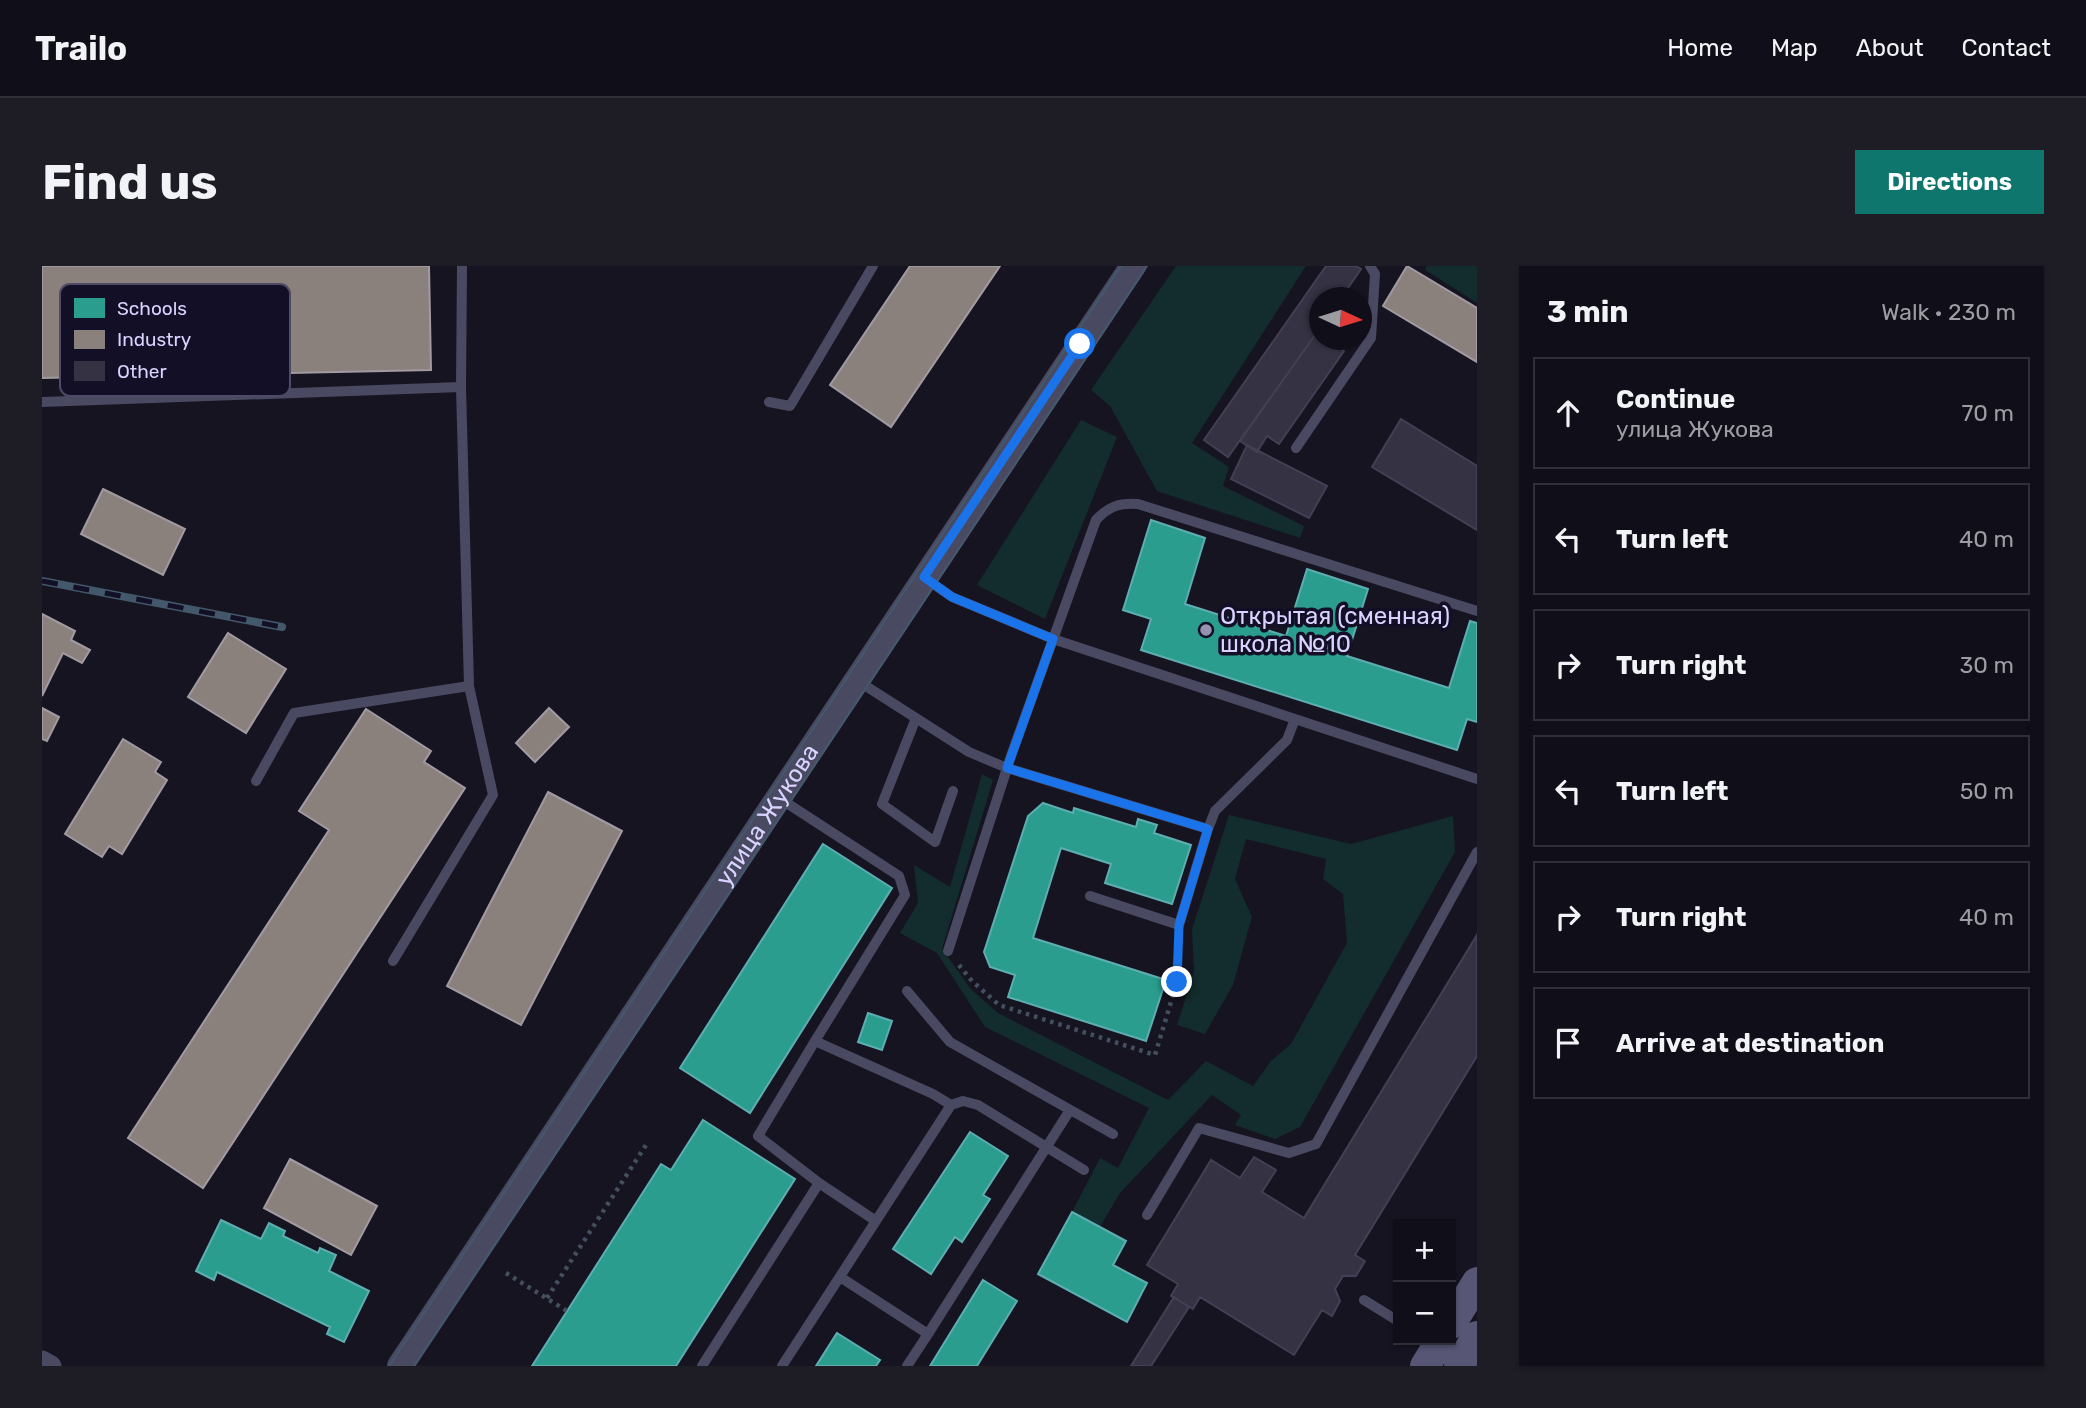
<!DOCTYPE html>
<meta charset="utf-8">
<style>
body{margin:0;font-family:Rubik,sans-serif;background:#1e1d26;color:#f1f3f6}
.controls{position:absolute;right:21px;bottom:21px;display:grid;overflow:hidden;border-radius:0px;box-shadow:0 2px 5px #0004}
.controls button{width:63px;height:63px;display:grid;place-items:center;padding:0;border:0;border-bottom:2px solid #302f38;background:#100f19;color:#f1f3f6;font:35px sans-serif}
.compass{position:absolute;left:1267px;top:21px;width:63px;height:63px;border-radius:50%;background:#100f19;box-shadow:0 2px 5px #0004;rotate:94deg}
.stop{position:absolute;width:21px;height:21px;margin:-16px;border:5px solid #1a73e8;border-radius:50%;background:#fff}
.stop.end{background:#1a73e8;border-color:#fff;box-shadow:0 2px 7px #0008}
.list{margin:0;padding:0;list-style:none}
h2{display:flex;justify-content:space-between;align-items:center;height:91px;margin:0;padding:0 28px;font-size:30px}
h2 small{font-size:23px;font-weight:400;color:#9c9ca2}
.list li{display:grid;grid-template-columns:46px 1fr auto;gap:21px;align-items:center;box-sizing:border-box;height:112px;margin:0 14px 14px;padding:0 14px;border:2px solid #302f38;border-radius:0px}
.list b{display:block;font-size:26px;white-space:nowrap}
.list p{margin:0;font-size:23px;white-space:nowrap;color:#9c9ca2}
.list em{font-size:23px;font-style:normal;color:#9c9ca2}
.icon{flex:none;width:38px;height:38px;fill:none;stroke:currentColor;stroke-width:2;stroke-linecap:round;stroke-linejoin:round}
.map{position:relative;flex:none;width:1435px;height:1100px;overflow:hidden;border-radius:0px}
header{display:flex;align-items:center;gap:42px;box-sizing:border-box;height:98px;padding:0 35px;background:#100f19;border-bottom:2px solid #302f38}
header strong{font-size:33px}
nav{display:flex;gap:38px;margin-inline-start:auto;font-size:24px}
.intro{display:flex;align-items:center;justify-content:space-between;box-sizing:border-box;height:168px;padding:0 42px}
h1{margin:0;font-size:49px}
.button{padding:18px 32px;border-radius:0px;background:#0f766e;color:#fff;font-size:24px;font-weight:700}
main{display:flex;gap:42px;padding:0 42px}
aside{flex:1;background:#100f19;border-radius:0px;box-shadow:0 2px 5px #0004}
.map>svg:first-child{display:block}
.green{fill:#132c2d}
.schools{fill:#2a9d8f;stroke:#5eaeb1;stroke-width:2}
.industry{fill:#8a817c;stroke:#a29aa3;stroke-width:2}
.building{fill:#343243;stroke:#433f54;stroke-width:2}
.lines{fill:none;stroke-linecap:round;stroke-linejoin:round}
.path{stroke:#44505f;stroke-width:4.5;stroke-dasharray:3.5 5;stroke-linecap:butt}
.service{stroke:#4a4962;stroke-width:10}
.minor{stroke:#4a4962;stroke-width:21}
.tertiary{stroke:#4a4962;stroke-width:26}
.secondary{stroke:#575674;stroke-width:30}
.tram{stroke:#43596b;stroke-width:2}
.rail-casing{stroke:#43596b;stroke-width:8}
.rail{stroke:#130f26;stroke-width:5;stroke-dasharray:16;stroke-linecap:butt}
.route{stroke:#1a73e8;stroke-width:9}
.poi-dot{fill:#9591b1;stroke:#130f26;stroke-width:2.5}
.labels{text-anchor:middle;stroke-width:7;stroke-linejoin:round;paint-order:stroke}
.poi-label{font-size:24px;fill:#d9d4ff;stroke:#130f26;text-anchor:start}
.street-label{font-size:24px;fill:#d9d4ff;stroke:#130f26}
.key{fill:#130f26;stroke:#4e4a67;stroke-width:2}
.key-label{font-size:19px;fill:#d9d4ff}
</style>
<header>
<strong>Trailo</strong>
<nav><a>Home</a><a>Map</a><a>About</a><a>Contact</a></nav>
</header>
<div class="intro"><h1>Find us</h1><a class="button">Directions</a></div>
<main>
<div class="map">
<svg width="1435" height="1100" viewBox="0 0 1435 1100">
<rect width="100%" height="100%" fill="#161421"/>
<path class="green" d="M1134,0H1264L1150,177L1187,201L1181,220L1262,260L1258,272L1115,225L1068,140L1049,124Z
M1385,0H1435V37L1383,4Z
M1039,154L1075,171L1003,353L935,319Z
M940,508L951,514L900,683L929,723L956,747L1126,834L1164,795L1211,820L1229,795L1249,778L1305,677L1301,628L1281,613L1284,593L1204,573L1193,613L1210,651L1191,719L1163,768L1135,759L1152,706L1150,663L1187,549L1309,578L1411,550L1413,586L1258,861L1233,873L1193,859L1199,849L1170,829L1078,927L1058,961L1030,946L1058,892L1076,902L1107,842L943,761L895,687L858,667L876,637L872,599L908,621Z"/>
<path class="schools" d="M1109,254L1163,272L1143,338L1244,370L1265,303L1326,323L1305,390L1407,422L1428,355L1435,357V456L1425,453L1415,484L1099,384L1109,353L1081,344Z
M1001,537L1031,547L1032,542L1094,561L1096,553L1115,559L1112,567L1149,579L1130,638L1063,617L1069,598L1019,582L991,672L1124,714L1104,775L966,731L973,709L948,701L942,686L986,550Z
M781,578L850,622L708,847L638,802Z
M826,747L850,755L840,784L816,776Z
M661,854L753,913L634,1100H490L619,898L629,904Z
M928,866L966,890L941,929L948,933L920,976L913,971L889,1008L851,983Z
M1030,946L1084,975L1071,999L1105,1017L1085,1056L996,1008Z
M179,954L219,973L227,957L243,965L241,970L276,987L278,982L294,989L287,1005L327,1025L302,1076L285,1068L288,1061L175,1006L172,1014L154,1005Z
M941,1014L975,1035L935,1100H888Z
M795,1067L838,1094L834,1100H774Z"/>
<path class="industry" d="M0,0H387L389,104L0,112Z
M868,0H958L849,161L788,119Z
M1365,0L1435,42V96L1341,40Z
M61,223L143,263L121,309L39,268Z
M0,348L33,365L29,374L48,384L40,397L21,387L0,430Z
M186,367L244,403L204,467L146,431Z
M0,442L17,451L5,475L0,473Z
M507,442L527,461L493,496L474,477Z
M324,443L389,485L382,496L423,522L161,922L86,872L287,564L257,545Z
M81,473L119,496L113,506L125,514L80,588L67,580L60,591L23,568Z
M506,526L580,565L479,759L405,720Z
M248,893L335,940L309,989L222,942Z"/>
<path class="building" d="M1284,0H1314L1319,3L1299,32H1278V62L1186,191L1162,174Z
M1278,62V74H1292L1290,77L1302,85L1237,178L1225,170L1215,186L1198,175Z
M1359,153L1435,200V264L1330,201Z
M1205,179L1285,220L1267,252L1189,213Z
M1435,669V790L1313,989L1323,995L1314,1010H1301L1293,1023L1298,1035L1290,1050L1280,1044L1252,1089L1158,1031L1151,1043L1129,1030L1136,1018L1105,999L1169,894L1198,912L1212,891L1234,904L1220,926L1262,952Z
M1132,1031L1147,1041L1109,1100H1089Z"/>
<g class="lines">
<path class="path" d="M917,699L930,715L957,739L1113,789L1135,716L1136,674
M464,1007L525,1045
M505,1032L604,879"/>
<path class="service" d="M0,136L419,121
M727,136L748,140L831,0
M1254,182L1329,72L1333,8L1328,0
M884,313L910,331L1011,373L1435,513
M816,415L927,486L965,502L1166,563L1137,659L1048,630
M874,452L840,538L893,576L911,525
M214,515L252,447L427,420
M737,532L857,610L863,629L773,775
M1166,563L1173,545L1245,474L1253,453
M906,685L969,490L1054,254C1067,240 1077,237 1096,238L1435,345
M351,695L451,529L427,420L419,121L420,0
M865,725L908,776L1071,868
M777,917L716,870L773,775L891,828L909,839
M1105,949L1157,862L1247,887L1274,878L1435,586
M798,1011L886,1068L865,1100
M1322,1034L1356,1055
M886,1068L1028,844
M660,1100L777,917L834,955
M740,1100L909,839L921,835L936,839L1042,904"/>
<path class="minor" d="M0,1095L9,1100"/>
<path class="tertiary" id="s1" d="M358,1100L1091,0"/>
<path class="secondary" d="M1409,1058L1435,1016
M1383,1100L1399,1074
M1417,1100L1435,1070"/>
<path class="tram" d="M347,1100L1079,0
M372,1100L1105,0"/>
<g class="rail-casing">
<path id="rail" d="M0,315L240,361"/>
</g>
<use href="#rail" class="rail"/>
</g>
<g class="lines">
<path class="route" d="M1038,78L882,311L910,331L1011,373L965,502L1166,563L1137,659L1135,716"/>
</g>
<circle class="poi-dot" cx="1164" cy="364" r="7"/>
<g class="labels">
<g class="poi-label">
<text x="1178" y="358">Открытая (сменная)<tspan x="1178" dy="28">школа №10</tspan></text>
</g>
<g class="street-label">
<text dy="8" stroke="none"><textPath href="#s1" startOffset="662">улица Жукова</textPath></text>
</g>
</g>
<rect x="18" y="18" width="230" height="112" rx="10" class="key"/>
<rect x="32" y="32" width="31" height="20" fill="#2a9d8f"/>
<rect x="32" y="64" width="31" height="19" fill="#8a817c"/>
<rect x="32" y="95" width="31" height="20" fill="#343243"/>
<g class="key-label">
<text x="75" y="49">Schools</text>
<text x="75" y="80">Industry</text>
<text x="75" y="112">Other</text>
</g>
</svg>
<div class="controls">
<button>+</button>
<button>−</button>
</div>
<svg class="compass" viewBox="-18 -18 36 36"><path d="M0-13l5 13h-10z" fill="#e53935"/><path d="M0 13l5-13h-10z" fill="#9c9ca2"/></svg>
<div class="stop" style="left:1038px;top:78px"></div>
<div class="stop end" style="left:1135px;top:716px"></div>
</div>
<aside>
<h2>3 min<small>Walk · 230 m</small></h2>
<ul class="list">
<li><svg class="icon" aria-label="ahead" viewBox="0 0 24 24"><path d="M12 20V5M6 11l6-6 6 6"/></svg><div><b>Continue</b><p>улица Жукова</p></div><em>70 m</em></li>
<li><svg class="icon" aria-label="left" viewBox="0 0 24 24"><path d="M17 20v-9H6M10 6l-5 5 5 5"/></svg><div><b>Turn left</b></div><em>40 m</em></li>
<li><svg class="icon" aria-label="right" viewBox="0 0 24 24"><path d="M7 20v-9h11M14 6l5 5-5 5"/></svg><div><b>Turn right</b></div><em>30 m</em></li>
<li><svg class="icon" aria-label="left" viewBox="0 0 24 24"><path d="M17 20v-9H6M10 6l-5 5 5 5"/></svg><div><b>Turn left</b></div><em>50 m</em></li>
<li><svg class="icon" aria-label="right" viewBox="0 0 24 24"><path d="M7 20v-9h11M14 6l5 5-5 5"/></svg><div><b>Turn right</b></div><em>40 m</em></li>
<li><svg class="icon" aria-label="arrive" viewBox="0 0 24 24"><path d="M6 21V4h12l-3 4 3 4H6"/></svg><div><b>Arrive at destination</b></div></li>
</ul>
</aside>
</main>
